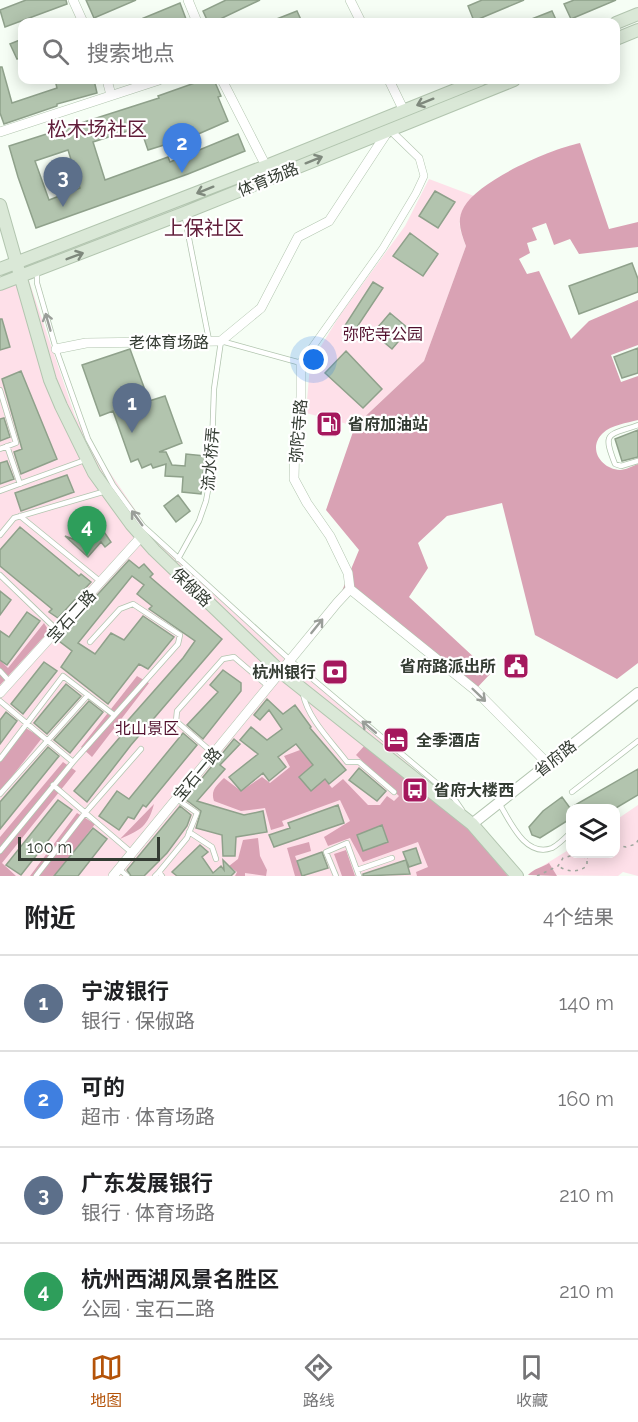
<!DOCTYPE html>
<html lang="zh">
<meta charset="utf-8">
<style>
body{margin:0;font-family:Raleway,"Noto Sans SC",sans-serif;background:#f6f6f6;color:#202124}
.controls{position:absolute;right:18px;bottom:18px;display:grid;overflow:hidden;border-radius:12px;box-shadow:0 3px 15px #0003}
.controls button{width:54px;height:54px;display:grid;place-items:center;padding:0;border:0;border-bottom:2px solid #e0e0e0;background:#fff;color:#202124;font:30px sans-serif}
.scale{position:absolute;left:18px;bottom:15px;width:142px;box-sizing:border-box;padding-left:6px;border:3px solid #343c33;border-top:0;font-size:16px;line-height:21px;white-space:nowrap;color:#343c33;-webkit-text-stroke:4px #fff;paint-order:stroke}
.you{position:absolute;left:314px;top:360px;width:21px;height:21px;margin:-15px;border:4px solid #fff;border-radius:50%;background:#1a73e8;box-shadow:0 0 0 9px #1a73e833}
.badge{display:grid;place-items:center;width:39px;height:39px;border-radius:50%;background:#b45309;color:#fff;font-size:20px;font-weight:700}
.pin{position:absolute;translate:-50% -50px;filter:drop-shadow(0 2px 3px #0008)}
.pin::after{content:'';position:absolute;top:32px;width:21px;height:18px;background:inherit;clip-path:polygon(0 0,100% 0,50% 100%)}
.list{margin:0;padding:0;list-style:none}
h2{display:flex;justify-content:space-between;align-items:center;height:78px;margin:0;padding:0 24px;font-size:26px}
h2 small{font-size:20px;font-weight:400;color:#757577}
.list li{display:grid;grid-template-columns:39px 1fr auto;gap:18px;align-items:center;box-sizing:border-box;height:96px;padding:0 24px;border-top:2px solid #e0e0e0}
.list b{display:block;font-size:22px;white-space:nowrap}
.list p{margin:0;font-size:20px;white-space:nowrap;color:#757577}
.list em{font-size:20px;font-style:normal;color:#757577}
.icon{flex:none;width:33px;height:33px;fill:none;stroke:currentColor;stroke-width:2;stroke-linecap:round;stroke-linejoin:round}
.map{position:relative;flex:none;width:638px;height:876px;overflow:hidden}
.search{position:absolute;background:#fff;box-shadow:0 3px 15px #0003;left:18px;right:18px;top:18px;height:66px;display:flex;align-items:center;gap:15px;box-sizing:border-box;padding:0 21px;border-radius:12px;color:#757577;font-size:22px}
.sheet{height:462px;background:#fff}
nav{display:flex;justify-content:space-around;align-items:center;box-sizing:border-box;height:84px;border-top:2px solid #e0e0e0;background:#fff;font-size:16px;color:#757577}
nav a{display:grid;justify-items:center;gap:3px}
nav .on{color:#b45309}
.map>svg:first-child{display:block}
.green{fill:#fee0e9}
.forest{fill:#d9a2b4}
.building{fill:#b2c4ae;stroke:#8fa18b;stroke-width:1.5;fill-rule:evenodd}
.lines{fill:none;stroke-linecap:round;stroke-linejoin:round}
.service-casing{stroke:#b2c5af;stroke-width:6}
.pedestrian-casing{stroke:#b2c5af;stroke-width:8}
.minor-casing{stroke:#b2c5af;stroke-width:10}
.tertiary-casing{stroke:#b2c5af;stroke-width:12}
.secondary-casing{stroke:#b2c5af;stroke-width:14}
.path{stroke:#a0a89f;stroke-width:1.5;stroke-dasharray:3 4.5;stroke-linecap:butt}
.service{stroke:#fff;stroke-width:4.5}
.pedestrian{stroke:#fff;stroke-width:7}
.minor{stroke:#fff;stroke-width:9}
.tertiary{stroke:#fff;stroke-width:10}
.secondary{stroke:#dae8d7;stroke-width:12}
.oneway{stroke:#7f897d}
.oneway2{stroke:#9a9e99}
.labels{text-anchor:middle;stroke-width:4.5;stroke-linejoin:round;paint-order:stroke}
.street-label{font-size:16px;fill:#343c33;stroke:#fff}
.park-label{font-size:16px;fill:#500f2c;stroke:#fff}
.poi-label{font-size:16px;font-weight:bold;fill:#343c33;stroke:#fff;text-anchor:start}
.quarter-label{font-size:20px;fill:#611e3a;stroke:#fff}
</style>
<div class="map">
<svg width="638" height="876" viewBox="0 0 638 876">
<rect width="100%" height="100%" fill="#f6fef5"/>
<path class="green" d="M429,179L474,196C456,215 457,224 466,246L424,361L355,426L306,413L310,364L340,315L405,226Z
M25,269L75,416L92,446L153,536L196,577L463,812L523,876H0V277Z
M638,805V876L623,872L618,876L528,875L570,849V854H616V820Z"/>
<path class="forest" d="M580,143L609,229L638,222V247L579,254L570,239L554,245L546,223L532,228L537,240L527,243L530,253L519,259L527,274L539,271L571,339L589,321L638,300V345L611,355L621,382L638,376V420C627,423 611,425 603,433C587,448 601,469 620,470C625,470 633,466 638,464V663L617,679L535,635L502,503L447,516L418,543L428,568L409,597L491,673L475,690L350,589L337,603L359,550L326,510L355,426L424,361L466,246C461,233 456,220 464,207C479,180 551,149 580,143Z
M44,623L49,631L0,685V660L8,668Z
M137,676L149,683L92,757L81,747Z
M24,727L42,738L0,792V756Z
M366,744L471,831L508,876H417L416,872L428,867L418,842L363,862L350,838L328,846L324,837L350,821L340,800L282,821L284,826L271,830L265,808L241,811L214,801C210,790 218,784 224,778L241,791L262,777L270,783L290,767L284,756L300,750L332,788L343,779L368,805H380L387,796L394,801L399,796L356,755Z
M63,762L76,771L2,863L16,876H0V837Z
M154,804C148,826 141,830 120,839Z
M77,813L95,824L55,876H30Z
M258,838L260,856L267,870L266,876L245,873V876H235L237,872L229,866L238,859L243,840Z
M309,842L311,851L295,856L303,876H295L287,848Z
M346,850L355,876H342L334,854Z
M549,863L557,876L528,875C533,869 543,867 549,863Z"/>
<path class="building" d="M26,0H66L67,4L5,27L0,10Z
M86,0H136L94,18Z
M226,0H260L214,22H208L203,11Z
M482,0H524L474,21L468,6Z
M574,0H616L571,19L564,4Z
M180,3L186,19L178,22H134Z
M297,11L302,22H269Z
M552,11L557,22H524Z
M22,39V57L17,59L10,44Z
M0,67H2L12,103L57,88L55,80H94L97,93L57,104V106L4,124L0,113Z
M203,80H214L221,96L218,97L228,121L196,135L148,150L140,127L93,142L105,180L168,157L170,162L238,134L245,151L188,174L36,228L18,177L9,146L159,98L158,96ZM68,150L80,188L49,200L35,161Z
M435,191L455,202L438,228L419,216Z
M410,233L438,254L423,276L393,256Z
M632,263L638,279V292L579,314L569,286Z
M373,282L383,288L353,333L344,327Z
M390,313L409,329L392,349L373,333Z
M0,319H2L10,347L0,350Z
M638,348V373L622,378L614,357Z
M130,349L149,401L165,396L182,443L159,452H166L172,465L185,466L186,454L205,456L201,494L182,492L183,477L165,476L166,464L153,468L151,464L142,468L138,459L131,462L113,411L100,416L82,365Z
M346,351L382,389L363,408L325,373Z
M21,371L57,459L21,474L14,452L22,449L2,379Z
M4,418L10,437L0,441V419Z
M638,430V457L622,461L615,439Z
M7,461L14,479L0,484V463Z
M67,475L74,492L21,511L15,493Z
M178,495L190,511L176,522L164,506Z
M100,526L111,542L105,547L101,542L88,557L65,536L81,542L88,533Z
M20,527L79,576L81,574L91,582L58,618L49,612L52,609L0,566V550Z
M129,560L139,568L144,564L153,574L150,577L222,639L131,745L87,802L74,791L120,737L116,734L183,658L195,641L149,609L152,606L137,594L144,585L132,576L78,643L95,654L111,633L124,640L143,616L174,637L148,669L139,664L108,704L61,667L72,651L59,641L69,626Z
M0,591L11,600L0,615Z
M27,612L40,621L7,665L0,660V631L9,637Z
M44,662L57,671L23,714L11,704Z
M223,670L241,683V691L203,739L187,725L218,692L210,685Z
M66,684L81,696L47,734L34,723Z
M267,699L283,714L295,705L311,727L310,728L346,770L329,784L325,779L311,791L299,777L313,765L296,744L278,757L286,767L269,781L263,773L241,791L229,777L258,754L240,740L251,727L267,740L282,729L269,710L260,720L254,715Z
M89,701L103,712L70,753L54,740Z
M6,712L17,721L0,744V720Z
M183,733L197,745L146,807L143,805L134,819L128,817L119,830L99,816L117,791L129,799Z
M234,739L240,744L220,765L225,769L197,801L244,815L263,811L267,832L236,837L235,856H223L222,835L196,828L201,811L185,799Z
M48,747L59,756L0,829V802Z
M359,768L386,791L377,801L349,780Z
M638,769V795L616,808H570V819L540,838L532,835L529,827L543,811L562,797L570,808Z
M58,800L72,810L21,875L6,865Z
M338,805L344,823L274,847L269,835L290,828L288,823Z
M180,806L191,815L187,826L167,853L144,876H131L127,870Z
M382,825L388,842L363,851L357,835Z
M93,828L107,839L78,876H54Z
M200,845L208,852L202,857L213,873L221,866L224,870L223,860L235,872L231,876H177L172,872Z
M416,848L421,863L409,867L403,852Z
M322,852L328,868L302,876L297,861Z
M406,860L410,874L363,876V874Z"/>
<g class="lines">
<g class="service-casing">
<path id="service" d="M184,213L209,340
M37,272V283L56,349L88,439L113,485L143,526L290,660L453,797L462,810
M0,390L16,443L0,449
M638,425C608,436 602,431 615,464L621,466L638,461
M7,446L20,484
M0,491L85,460
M20,516L101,582
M0,535L14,518L106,491
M178,559L199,521L206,501L211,474L214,389L221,341L301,363
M0,575L57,630
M0,671L10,682
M303,694C308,719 332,742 347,762H359L394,792
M0,701L73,762L0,851
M214,754L176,721L177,711L223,659L234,657L269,687
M0,759L63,676L114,715
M73,762L178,644L180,635L133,604L120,609L90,642
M53,785L132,853
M572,792L638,741
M0,794L88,695
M499,803C510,821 525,858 552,848C558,845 565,838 570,833
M189,832L212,847L216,859
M119,869L127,876
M357,870L392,858
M159,872L187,838L197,813L177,799
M36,876L85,813L141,749
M155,876L159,872L162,876
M336,876L326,852L347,843L359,876"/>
</g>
<g class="pedestrian-casing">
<path id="pedestrian" d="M301,363L383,248L416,193L424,176L419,158L389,129"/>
</g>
<g class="minor-casing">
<path id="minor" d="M73,0L83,22
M188,0L197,22
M350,0L361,22
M107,80L111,95
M222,80L266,166
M389,80L404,111
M0,132L159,80
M56,349L86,343L221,341L261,308L298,237L329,221L388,131
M301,363V397L295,437L294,479L307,503L330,536L348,573L350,589
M0,693L141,537
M113,876L337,603L350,589L475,690L548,764"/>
</g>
<g class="tertiary-casing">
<path id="tertiary" d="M472,824L638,693"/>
</g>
<g class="secondary-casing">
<path id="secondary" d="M616,23L638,14
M616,39L638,30
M0,205L50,380L61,406L94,473L131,524L154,550L281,672L472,824L517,876
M0,269L266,166L480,80
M0,284L184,213L514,80"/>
</g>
<path class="path" d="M616,845L626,847L636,844L638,840
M587,858L593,854
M537,876L558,866L563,858L570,856L580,855L587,859V866C577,873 568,872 558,866"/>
<use href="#service" class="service"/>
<use href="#pedestrian" class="pedestrian"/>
<use href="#minor" class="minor"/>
<use href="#tertiary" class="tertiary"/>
<use href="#secondary" class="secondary"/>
</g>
<defs><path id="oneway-shaft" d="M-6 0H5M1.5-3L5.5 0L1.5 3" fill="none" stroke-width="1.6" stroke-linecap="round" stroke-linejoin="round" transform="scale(1.5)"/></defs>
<g class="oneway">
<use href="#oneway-shaft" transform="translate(425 102) rotate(158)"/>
<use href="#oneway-shaft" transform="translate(314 160) rotate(-22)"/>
<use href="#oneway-shaft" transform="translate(205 190) rotate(158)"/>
<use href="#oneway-shaft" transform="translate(75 256) rotate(-21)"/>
</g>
<g class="oneway2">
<use href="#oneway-shaft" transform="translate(48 322) rotate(-106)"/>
<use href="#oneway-shaft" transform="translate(137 518) rotate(-126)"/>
<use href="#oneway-shaft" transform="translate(317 626) rotate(-51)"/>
<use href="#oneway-shaft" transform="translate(479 695) rotate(44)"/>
<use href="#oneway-shaft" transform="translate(369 727) rotate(-140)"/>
</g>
<defs>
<g id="fuel-square" transform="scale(1.35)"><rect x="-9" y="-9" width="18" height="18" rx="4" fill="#a5185d" stroke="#fff"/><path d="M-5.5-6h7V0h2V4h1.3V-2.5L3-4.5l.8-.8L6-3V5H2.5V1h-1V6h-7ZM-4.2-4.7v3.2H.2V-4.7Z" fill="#fff"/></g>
<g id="civic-square" transform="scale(1.35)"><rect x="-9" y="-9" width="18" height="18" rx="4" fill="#a5185d" stroke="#fff"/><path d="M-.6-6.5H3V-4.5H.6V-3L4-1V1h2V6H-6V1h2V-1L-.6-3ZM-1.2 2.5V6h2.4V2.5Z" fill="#fff"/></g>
<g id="bank-square" transform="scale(1.35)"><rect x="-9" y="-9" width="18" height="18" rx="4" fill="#a5185d" stroke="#fff"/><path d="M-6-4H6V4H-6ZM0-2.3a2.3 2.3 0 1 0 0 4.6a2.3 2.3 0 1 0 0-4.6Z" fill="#fff"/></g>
<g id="hotel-square" transform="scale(1.35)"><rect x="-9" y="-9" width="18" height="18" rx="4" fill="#a5185d" stroke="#fff"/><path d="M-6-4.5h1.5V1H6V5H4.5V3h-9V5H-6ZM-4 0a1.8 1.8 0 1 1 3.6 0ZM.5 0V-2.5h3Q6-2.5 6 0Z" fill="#fff"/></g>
<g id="bus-square" transform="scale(1.35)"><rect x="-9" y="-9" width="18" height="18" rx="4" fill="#a5185d" stroke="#fff"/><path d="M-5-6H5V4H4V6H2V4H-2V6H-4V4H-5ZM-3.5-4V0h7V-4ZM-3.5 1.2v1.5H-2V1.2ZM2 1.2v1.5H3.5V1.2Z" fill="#fff"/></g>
</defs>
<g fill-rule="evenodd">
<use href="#fuel-square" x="329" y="424"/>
<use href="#civic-square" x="516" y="666"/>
<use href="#bank-square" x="335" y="672"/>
<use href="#hotel-square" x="396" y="740"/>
<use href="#bus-square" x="415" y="790"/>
</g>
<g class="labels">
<g class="street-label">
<text transform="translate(268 179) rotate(-22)" y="6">体育场路</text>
<text x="169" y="348">老体育场路</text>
<text transform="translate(298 431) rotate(-85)" y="6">弥陀寺路</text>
<text transform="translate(210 459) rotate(-85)" y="6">流水桥弄</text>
<text transform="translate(192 587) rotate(44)" y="6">保俶路</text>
<text transform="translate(71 616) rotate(-48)" y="6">宝石二路</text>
<text transform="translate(555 758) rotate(-38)" y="6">省府路</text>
<text transform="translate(197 774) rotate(-50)" y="6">宝石一路</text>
</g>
<g class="park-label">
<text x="383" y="340">弥陀寺公园</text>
<text x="147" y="734">北山景区</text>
</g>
<g class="poi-label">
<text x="348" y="430">省府加油站</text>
<text x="496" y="672" text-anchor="end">省府路派出所</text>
<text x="316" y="678" text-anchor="end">杭州银行</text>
<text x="416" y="746">全季酒店</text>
<text x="434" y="796">省府大楼西</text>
</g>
<g class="quarter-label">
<text x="97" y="136">松木场社区</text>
<text x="204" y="235">上保社区</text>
</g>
</g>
</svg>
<div class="controls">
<button><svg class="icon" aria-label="layers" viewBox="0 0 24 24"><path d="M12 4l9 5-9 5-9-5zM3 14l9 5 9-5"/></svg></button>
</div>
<div class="scale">100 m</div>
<div class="you"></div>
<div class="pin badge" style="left:132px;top:433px;background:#5c6f8a">1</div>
<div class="pin badge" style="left:182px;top:173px;background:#3f7fe0">2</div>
<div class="pin badge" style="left:63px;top:207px;background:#5c6f8a">3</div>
<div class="pin badge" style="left:87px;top:556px;background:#2e9e5b">4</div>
<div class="search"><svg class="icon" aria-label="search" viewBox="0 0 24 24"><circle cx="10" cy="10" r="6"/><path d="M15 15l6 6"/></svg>搜索地点</div>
</div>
<section class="sheet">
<h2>附近<small>4个结果</small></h2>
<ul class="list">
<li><span class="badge" style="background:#5c6f8a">1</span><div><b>宁波银行</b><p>银行 · 保俶路</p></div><em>140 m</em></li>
<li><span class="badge" style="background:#3f7fe0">2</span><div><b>可的</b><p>超市 · 体育场路</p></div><em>160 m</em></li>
<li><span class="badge" style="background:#5c6f8a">3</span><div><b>广东发展银行</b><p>银行 · 体育场路</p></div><em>210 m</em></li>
<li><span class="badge" style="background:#2e9e5b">4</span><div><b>杭州西湖风景名胜区</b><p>公园 · 宝石二路</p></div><em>210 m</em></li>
</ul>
</section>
<nav>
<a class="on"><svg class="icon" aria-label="map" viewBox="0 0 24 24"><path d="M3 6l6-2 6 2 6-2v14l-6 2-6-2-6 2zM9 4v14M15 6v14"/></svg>地图</a>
<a><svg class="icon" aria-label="directions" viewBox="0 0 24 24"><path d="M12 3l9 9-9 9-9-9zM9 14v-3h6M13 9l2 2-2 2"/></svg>路线</a>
<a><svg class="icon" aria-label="saved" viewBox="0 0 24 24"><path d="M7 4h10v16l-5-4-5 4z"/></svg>收藏</a>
</nav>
